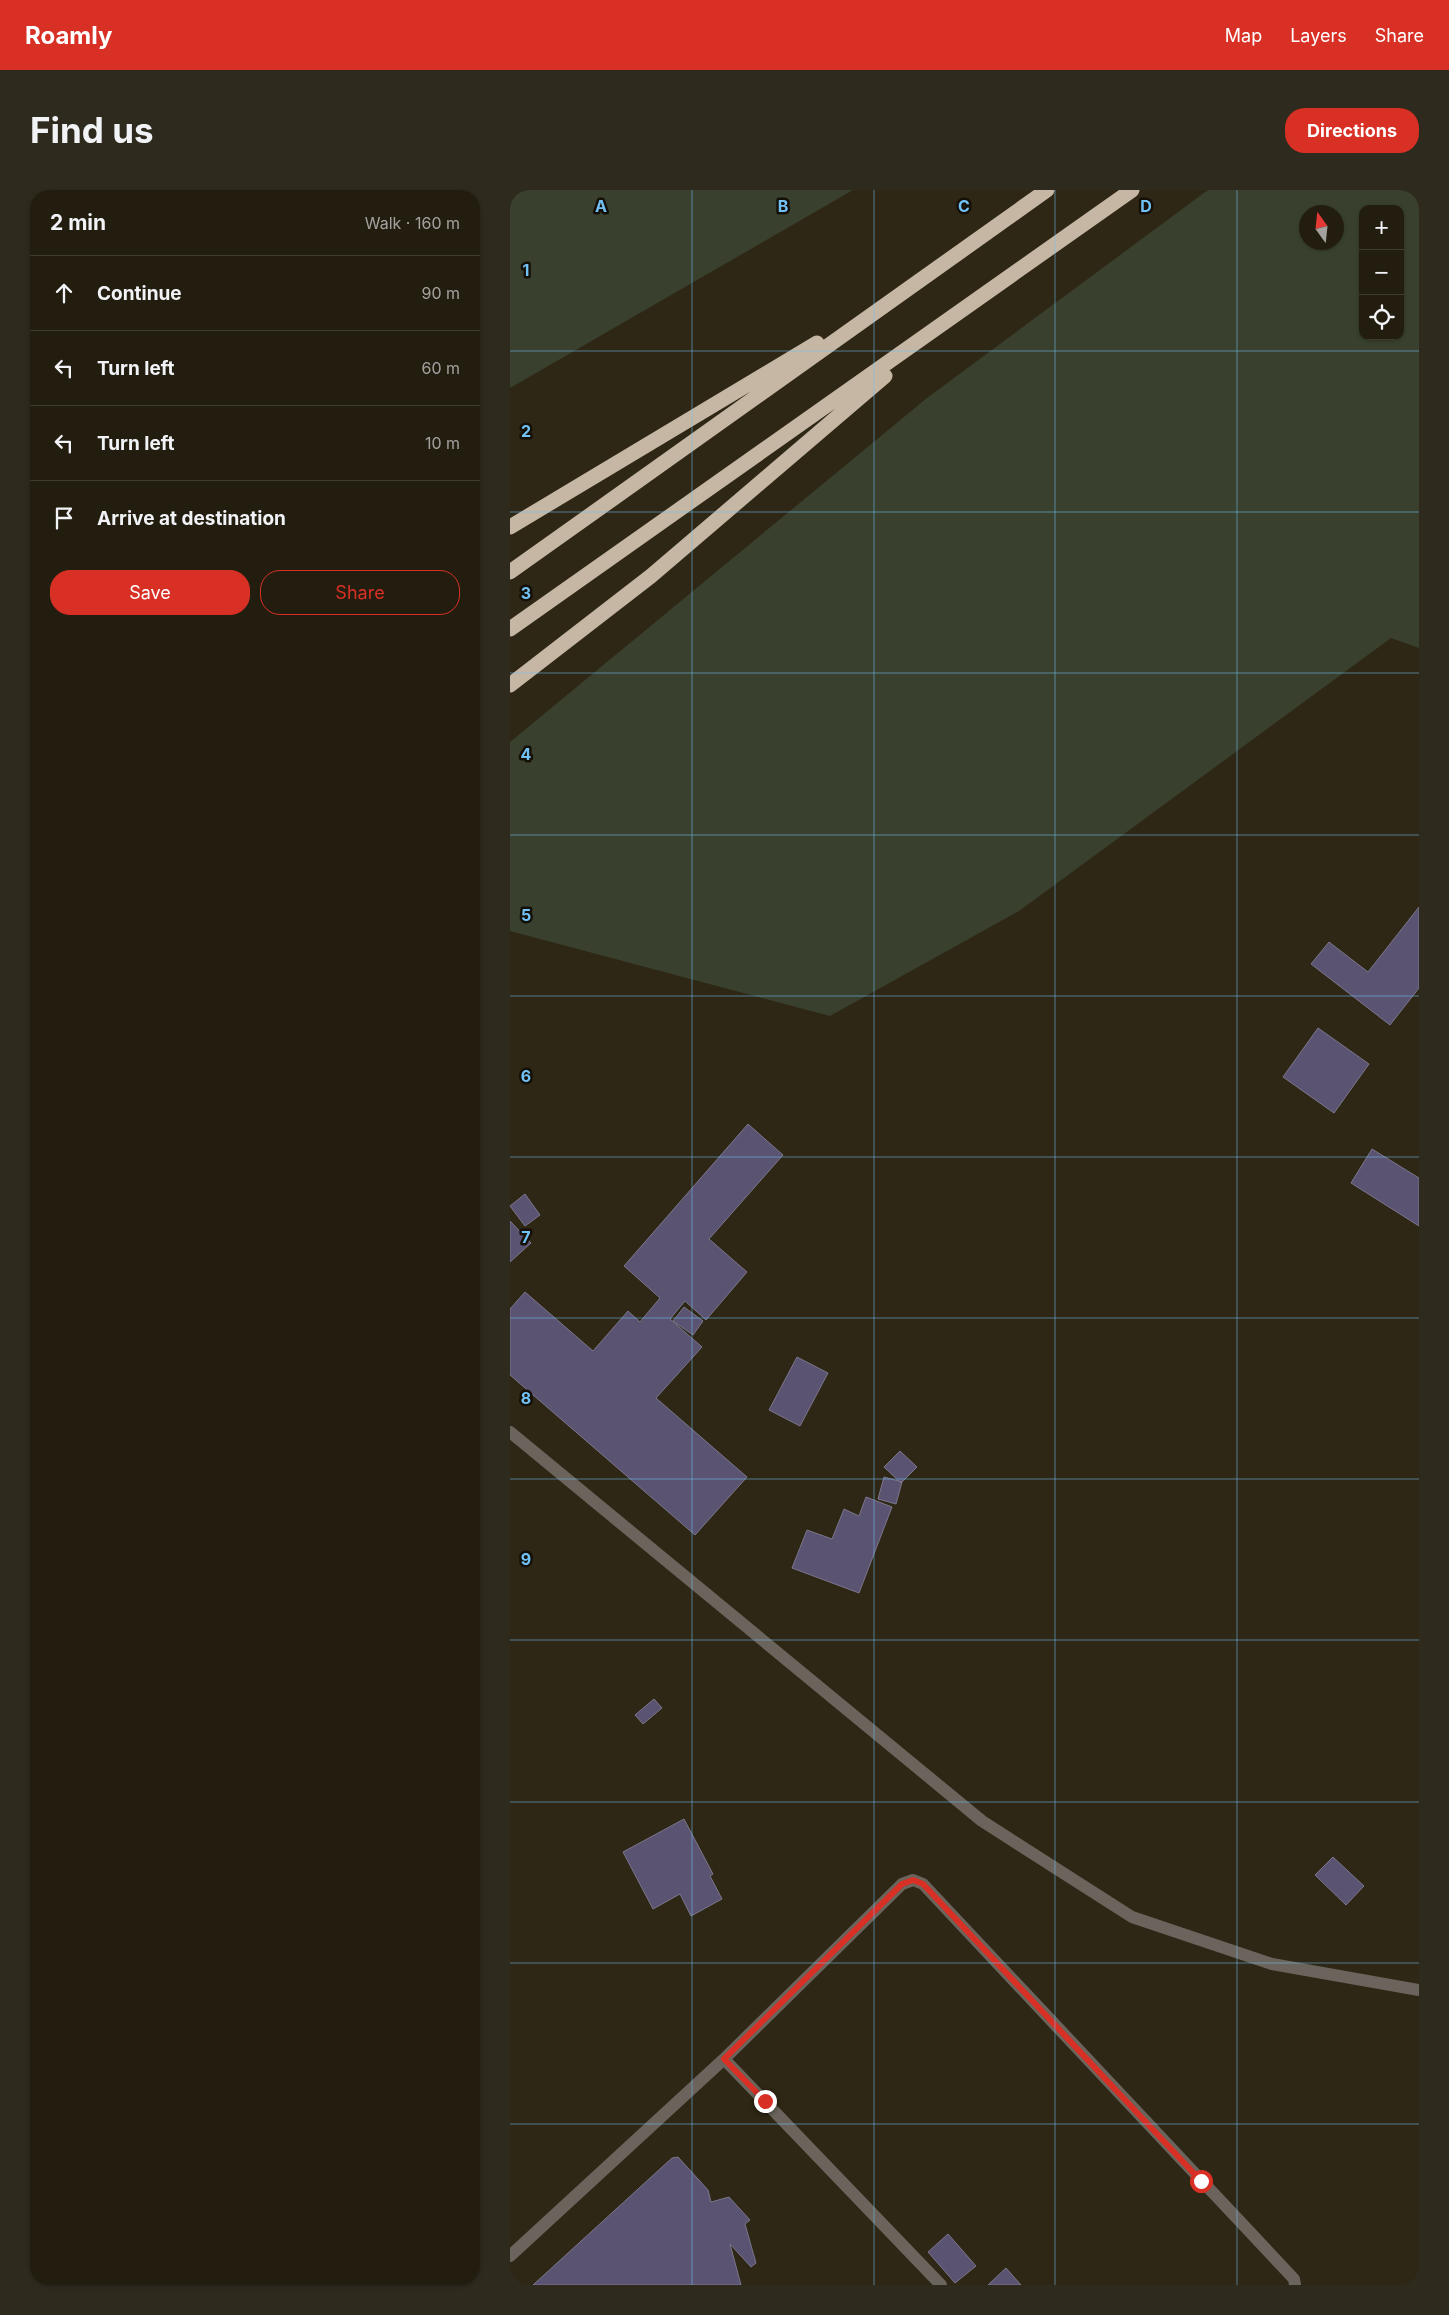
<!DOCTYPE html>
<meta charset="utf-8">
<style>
body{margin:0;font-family:Inter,sans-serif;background:#2f2a1e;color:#f1f3f6}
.controls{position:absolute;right:15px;top:15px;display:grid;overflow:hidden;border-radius:10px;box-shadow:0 1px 4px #0004}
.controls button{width:45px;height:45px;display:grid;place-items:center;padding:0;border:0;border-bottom:1px solid #403b30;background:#231d10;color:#f1f3f6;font:25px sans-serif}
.compass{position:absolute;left:789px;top:15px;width:45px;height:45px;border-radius:50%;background:#231d10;box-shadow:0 1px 4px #0004;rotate:345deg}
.stop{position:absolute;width:15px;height:15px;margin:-11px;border:4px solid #d93025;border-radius:50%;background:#fff}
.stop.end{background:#d93025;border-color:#fff;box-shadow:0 1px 5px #0008}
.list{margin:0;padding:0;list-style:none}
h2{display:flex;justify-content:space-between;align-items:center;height:65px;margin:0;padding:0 20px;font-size:21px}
h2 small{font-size:16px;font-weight:400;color:#a3a29f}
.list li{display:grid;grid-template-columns:32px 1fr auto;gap:15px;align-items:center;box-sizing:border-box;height:75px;padding:0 20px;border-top:1px solid #403b30}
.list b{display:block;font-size:19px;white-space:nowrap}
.list em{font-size:16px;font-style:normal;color:#a3a29f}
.actions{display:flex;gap:10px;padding:15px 20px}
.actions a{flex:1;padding:11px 0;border:1px solid #d93025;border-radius:20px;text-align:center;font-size:18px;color:#d93025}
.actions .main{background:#d93025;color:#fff}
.icon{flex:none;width:28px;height:28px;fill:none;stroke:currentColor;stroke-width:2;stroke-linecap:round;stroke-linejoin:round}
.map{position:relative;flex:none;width:909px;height:2095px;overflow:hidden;border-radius:20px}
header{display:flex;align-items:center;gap:30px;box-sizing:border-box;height:70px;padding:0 25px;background:#d93025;color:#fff}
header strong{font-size:24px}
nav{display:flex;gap:28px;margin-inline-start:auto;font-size:18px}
.intro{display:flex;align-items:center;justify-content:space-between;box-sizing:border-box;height:120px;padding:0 30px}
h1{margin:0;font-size:35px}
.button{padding:12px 22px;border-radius:20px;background:#d93025;color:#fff;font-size:18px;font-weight:700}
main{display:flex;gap:30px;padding:0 30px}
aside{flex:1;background:#231d10;border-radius:20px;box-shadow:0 1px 4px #0004}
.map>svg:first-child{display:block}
.green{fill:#39412e;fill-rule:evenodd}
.building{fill:#5a5371;stroke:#7b778c}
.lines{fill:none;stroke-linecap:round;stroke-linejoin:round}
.lane{stroke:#6a645c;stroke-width:12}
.street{stroke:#6a645c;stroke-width:12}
.highway{stroke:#c5b7a3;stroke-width:15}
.route{stroke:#d93025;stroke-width:6}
.grid{fill:none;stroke:#71c1f5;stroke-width:1;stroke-opacity:0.55}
.grid-label{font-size:16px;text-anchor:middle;font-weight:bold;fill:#71c1f5;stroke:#141008;stroke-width:5;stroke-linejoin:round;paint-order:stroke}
</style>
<header>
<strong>Roamly</strong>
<nav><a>Map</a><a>Layers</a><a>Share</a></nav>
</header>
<div class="intro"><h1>Find us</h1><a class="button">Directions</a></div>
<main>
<aside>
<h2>2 min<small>Walk · 160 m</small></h2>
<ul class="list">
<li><svg class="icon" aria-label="ahead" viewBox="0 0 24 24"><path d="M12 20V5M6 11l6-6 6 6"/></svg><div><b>Continue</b></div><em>90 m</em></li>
<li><svg class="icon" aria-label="left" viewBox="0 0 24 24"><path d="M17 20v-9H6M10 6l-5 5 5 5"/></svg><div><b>Turn left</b></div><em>60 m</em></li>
<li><svg class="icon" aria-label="left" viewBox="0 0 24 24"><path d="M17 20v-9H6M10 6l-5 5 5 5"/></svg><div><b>Turn left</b></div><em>10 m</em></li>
<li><svg class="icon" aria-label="arrive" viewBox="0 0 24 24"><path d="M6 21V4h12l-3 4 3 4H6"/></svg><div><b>Arrive at destination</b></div></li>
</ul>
<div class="actions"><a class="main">Save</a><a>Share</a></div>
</aside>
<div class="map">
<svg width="909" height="2095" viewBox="0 0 909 2095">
<rect width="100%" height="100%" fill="#2f2715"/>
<path class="green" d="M0,0H343L0,198Z
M698,0H909V458L881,448L509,721L320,826L0,741V552L417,208ZM853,19H890V146H853ZM796,22H826V52H796Z"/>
<path class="building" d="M909,717V798L880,835L801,774L819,752L858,782Z
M808,838L859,874L824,923L773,887Z
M238,934L273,965L199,1049L237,1082L196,1130L175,1111L160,1129L192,1157L146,1208L237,1287L185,1345L0,1185V1119L15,1102L83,1161L118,1121L130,1132L150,1108L114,1076Z
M862,959L909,988V1036L841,993Z
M15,1004L30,1025L15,1036L0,1016Z
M0,1031L21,1053L0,1072Z
M174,1117L193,1131L183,1145L163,1131Z
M287,1167L318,1183L290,1236L259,1220Z
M390,1261L407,1277L391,1293L374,1277Z
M374,1287L392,1292L386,1314L368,1309Z
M356,1307L382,1317L349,1403L282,1378L297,1340L322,1349L334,1319L349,1326Z
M144,1509L152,1518L133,1534L125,1525Z
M174,1629L203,1684L200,1686L212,1709L181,1726L170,1704L143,1719L113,1662Z
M823,1667L854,1696L836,1715L805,1685Z
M168,1967L198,2000L201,2012L219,2007L240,2030L235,2034L246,2073L241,2077L220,2054L231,2095H23L162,1968Z
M438,2044L466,2076L445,2093L418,2062Z
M496,2078L511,2095H478Z"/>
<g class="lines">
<path class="lane" d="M214,1869L392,1694L403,1690L413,1694L784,2089L785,2095
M0,2066L214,1869L431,2095"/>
<path class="street" d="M0,1242L472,1631L622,1727L762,1774L909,1800"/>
<path class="highway" d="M0,337L307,153
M0,382L537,0
M0,439L622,0
M0,495L141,386L375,186"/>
</g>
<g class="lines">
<path class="route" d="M255,1911L214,1869L392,1694L403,1690L413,1694L691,1991"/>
</g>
<path class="grid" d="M182,0V2095M364,0V2095M545,0V2095M727,0V2095M0,161H909M0,322H909M0,483H909M0,645H909M0,806H909M0,967H909M0,1128H909M0,1289H909M0,1450H909M0,1612H909M0,1773H909M0,1934H909"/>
<g class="grid-label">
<text x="91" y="22">A</text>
<text x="273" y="22">B</text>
<text x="454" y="22">C</text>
<text x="636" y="22">D</text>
<text x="16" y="86">1</text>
<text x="16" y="247">2</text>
<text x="16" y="409">3</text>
<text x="16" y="570">4</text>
<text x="16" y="731">5</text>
<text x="16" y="892">6</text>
<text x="16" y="1053">7</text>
<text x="16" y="1214">8</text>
<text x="16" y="1375">9</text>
</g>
</svg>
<div class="controls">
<button>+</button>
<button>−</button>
<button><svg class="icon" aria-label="locate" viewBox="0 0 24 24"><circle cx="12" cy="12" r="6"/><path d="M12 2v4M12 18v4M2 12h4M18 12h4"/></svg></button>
</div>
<svg class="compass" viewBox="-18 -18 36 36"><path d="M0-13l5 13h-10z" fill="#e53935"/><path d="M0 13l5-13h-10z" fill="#a3a29f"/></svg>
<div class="stop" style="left:691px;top:1991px"></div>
<div class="stop end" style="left:255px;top:1911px"></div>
</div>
</main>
